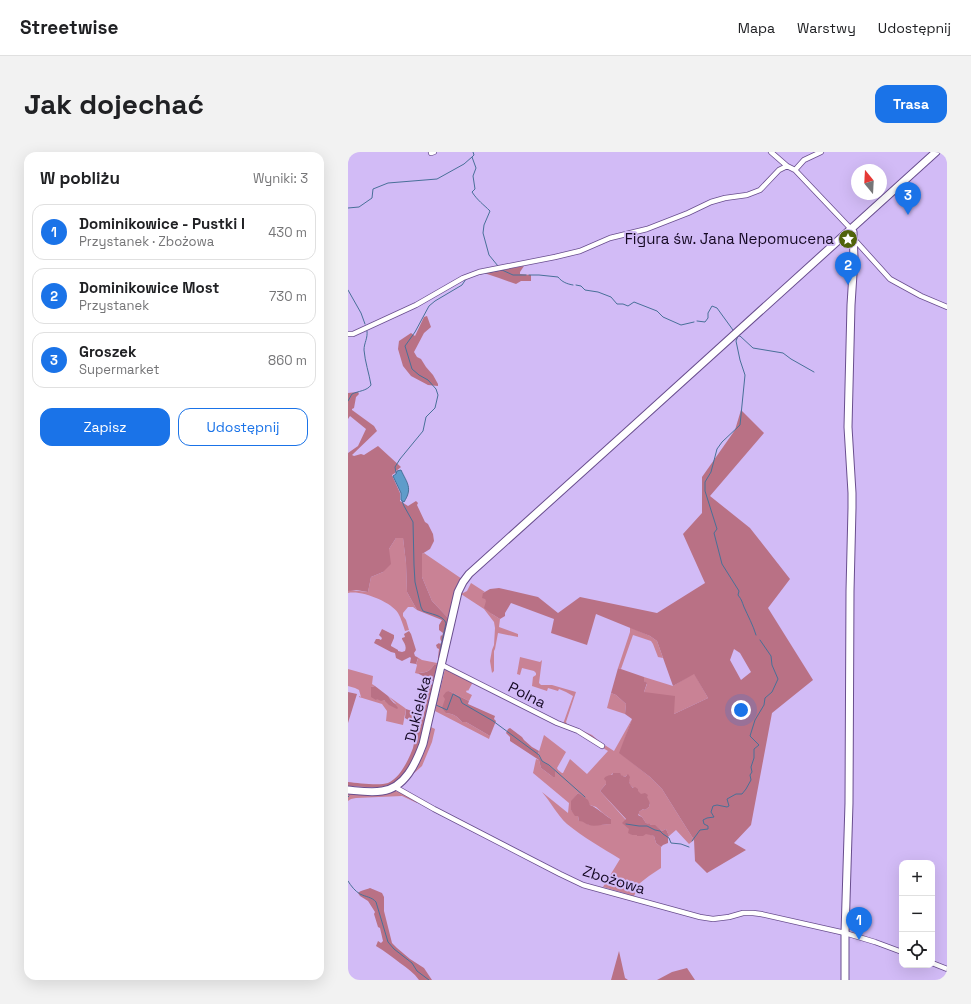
<!DOCTYPE html>
<html lang="pl">
<meta charset="utf-8">
<style>
body{margin:0;font-family:"Space Grotesk",sans-serif;background:#f2f2f2;color:#202124}
.controls{position:absolute;right:12px;bottom:12px;display:grid;overflow:hidden;border-radius:8px;box-shadow:0 4px 16px #0002}
.controls button{width:36px;height:36px;display:grid;place-items:center;padding:0;border:0;border-bottom:1px solid #e0e0e0;background:#fff;color:#202124;font:20px sans-serif}
.compass{position:absolute;left:503px;top:12px;width:36px;height:36px;border-radius:50%;background:#fff;box-shadow:0 4px 16px #0002;rotate:342deg}
.you{position:absolute;left:393px;top:558px;width:14px;height:14px;margin:-10px;border:3px solid #fff;border-radius:50%;background:#1a73e8;box-shadow:0 0 0 6px #1a73e833}
.badge{display:grid;place-items:center;width:26px;height:26px;border-radius:50%;background:#1a73e8;color:#fff;font-size:13px;font-weight:700}
.pin{position:absolute;translate:-50% -33px;filter:drop-shadow(0 1px 2px #0008)}
.pin::after{content:'';position:absolute;top:21px;width:14px;height:12px;background:inherit;clip-path:polygon(0 0,100% 0,50% 100%)}
.list{margin:0;padding:0;list-style:none}
h2{display:flex;justify-content:space-between;align-items:center;height:52px;margin:0;padding:0 16px;font-size:17px}
h2 small{font-size:13px;font-weight:400;color:#757577}
.list li{display:grid;grid-template-columns:26px 1fr auto;gap:12px;align-items:center;box-sizing:border-box;height:56px;margin:0 8px 8px;padding:0 8px;border:1px solid #e0e0e0;border-radius:12px}
.list b{display:block;font-size:15px;white-space:nowrap}
.list p{margin:0;font-size:13px;white-space:nowrap;color:#757577}
.list em{font-size:13px;font-style:normal;color:#757577}
.actions{display:flex;gap:8px;padding:12px 16px}
.actions a{flex:1;padding:9px 0;border:1px solid #1a73e8;border-radius:12px;text-align:center;font-size:14px;color:#1a73e8}
.actions .main{background:#1a73e8;color:#fff}
.icon{flex:none;width:22px;height:22px;fill:none;stroke:currentColor;stroke-width:2;stroke-linecap:round;stroke-linejoin:round}
.map{position:relative;flex:none;width:599px;height:828px;overflow:hidden;border-radius:12px}
header{display:flex;align-items:center;gap:24px;box-sizing:border-box;height:56px;padding:0 20px;background:#fff;border-bottom:1px solid #e0e0e0}
header strong{font-size:19px}
nav{display:flex;gap:22px;margin-inline-start:auto;font-size:14px}
.intro{display:flex;align-items:center;justify-content:space-between;box-sizing:border-box;height:96px;padding:0 24px}
h1{margin:0;font-size:28px}
.button{padding:10px 18px;border-radius:12px;background:#1a73e8;color:#fff;font-size:14px;font-weight:700}
main{display:flex;gap:24px;padding:0 24px}
aside{flex:1;background:#fff;border-radius:12px;box-shadow:0 4px 16px #0002}
.map>svg:first-child{display:block}
.green{fill:#c98295;fill-rule:evenodd}
.forest{fill:#b97185;fill-rule:evenodd}
.water{fill:#5f9cca;stroke:#487098}
.lines{fill:none;stroke-linecap:round;stroke-linejoin:round}
.stream{stroke:#487098;stroke-width:1}
.street-casing{stroke:#694e8e;stroke-width:6}
.secondary-casing{stroke:#694e8e;stroke-width:9}
.street{stroke:#fff;stroke-width:4.5}
.secondary{stroke:#fff;stroke-width:7}
.labels{text-anchor:middle;stroke-width:4;stroke-linejoin:round;paint-order:stroke}
.poi-label{font-size:15px;fill:#140822;stroke:#d2bbf6;text-anchor:end}
.street-label{font-size:15px;fill:#140822;stroke:#d2bbf6}
</style>
<header>
<strong>Streetwise</strong>
<nav><a>Mapa</a><a>Warstwy</a><a>Udostępnij</a></nav>
</header>
<div class="intro"><h1>Jak dojechać</h1><a class="button">Trasa</a></div>
<main>
<aside>
<h2>W pobliżu<small>Wyniki: 3</small></h2>
<ul class="list">
<li><span class="badge">1</span><div><b>Dominikowice - Pustki I</b><p>Przystanek · Zbożowa</p></div><em>430 m</em></li>
<li><span class="badge">2</span><div><b>Dominikowice Most</b><p>Przystanek</p></div><em>730 m</em></li>
<li><span class="badge">3</span><div><b>Groszek</b><p>Supermarket</p></div><em>860 m</em></li>
</ul>
<div class="actions"><a class="main">Zapisz</a><a>Udostępnij</a></div>
</aside>
<div class="map">
<svg width="599" height="828" viewBox="0 0 599 828">
<rect width="100%" height="100%" fill="#d2bbf6"/>
<path class="green" d="M48,386H55L58,411L59,440L69,458L65,455H60L55,461V464L58,468L61,478L57,479C55,473 53,466 50,461C43,450 14,438 0,441V439L2,438L20,440L23,425L35,420L41,397Z
M76,401L114,427L101,467L84,449L74,425V402Z
M123,431L137,440L135,441L144,462L152,467L151,475L170,482V485L150,481L147,497L146,499V519L144,521L142,509L144,498L146,493L147,476L146,470L136,457L113,442L114,440L115,441L119,439Z
M282,475L302,484L309,489L315,506L310,505L305,492L303,489L285,483L273,517L270,516L282,480Z
M69,505L74,508L89,511L91,513L87,530L85,529L88,513H86C83,518 78,521 71,521V522L67,521L69,513L68,512L70,507Z
M172,505L192,510L194,508L191,531L193,533H204L228,540L218,570L219,572L244,583L252,590L266,599L284,567L272,601L302,625L314,637L346,688L341,692L328,678L321,684L318,677L314,679L309,675L298,671L294,665L290,662L291,660L295,657L297,658L301,655L302,651L282,633L279,623L277,625L269,622L265,621L258,629V632L252,639L278,668L284,683L298,681L306,684L308,691L313,695V716L301,724L292,731L286,744L255,735L272,707C254,696 235,685 219,672C209,663 203,650 194,640L220,661L221,651L185,621L188,607L191,608L193,616L205,625L198,611L194,609L190,603L196,583L218,600L209,616L210,618L214,621H215L222,607L239,622L260,599L215,572L225,544L218,540L211,537L210,539L200,536L199,539L184,534L185,525L188,523V521L186,519L174,516L172,523L169,522ZM230,641L242,653L248,655L256,662L263,667V672L241,673L235,669H231L230,664L223,658V650Z
M0,517L25,524L24,532L27,534L23,535L29,546L48,552L40,544L57,556L58,557L55,573L38,569L39,559L34,552L11,545V544L13,545L11,538L7,536L0,534Z
M97,517L125,530L120,539L119,538L118,540L124,543L121,549L101,539L97,547L98,561C106,562 109,564 114,570H118L142,584L141,587L87,559Z
M346,521L360,546L326,562L296,540L299,532L296,529V525L325,534Z
M263,541L268,543L278,552L277,562L259,556Z
M83,575L87,577L84,590L74,614L55,631C62,623 69,615 74,605C79,596 81,585 83,575Z
M48,639L53,641L70,649L69,651L54,644L8,646L3,647L0,649V640Z"/>
<path class="forest" d="M176,114L172,120V122L183,123V129H173L168,132L151,126L136,121Z
M79,164L83,175L76,181L66,200L69,205L73,207L78,215L85,223L90,232V234L80,233L63,224L55,214L50,197L51,189L63,181L67,184L76,165Z
M10,240L11,242L8,245L6,256L4,257V258L26,274L29,279L4,303L6,304L13,302L16,303L30,294L53,315L48,319L47,321L44,323L52,341V349L60,354L68,349L70,351L69,353L77,370L80,372L85,382L86,389L82,397L74,402V425L84,449L101,467L92,507L90,506L91,497L89,496L88,493L91,491L92,492L94,490C92,488 92,486 93,483L94,484L95,481L91,478V473L94,468L69,458L59,440L58,411L55,386H48L41,397L43,412L35,420L23,425L20,440L8,438L0,439V301L10,294L18,277L2,264L0,267V241Z
M393,258L416,281L362,344L402,376L442,427L420,456L465,528L424,561L403,673L386,691L398,698L359,721L347,709L346,688L314,637L302,625L271,601L284,567L277,562L278,552L268,543L263,541L270,516L296,525V529L299,531L296,540L327,544L326,562L360,546L346,522L325,534L309,489L302,484L248,462L239,493L203,481L206,467L163,451L157,461V464L152,467L144,462L136,456L138,449L137,447L134,446L135,441L142,437L151,436L190,445L210,461L232,445L309,461L357,431L335,382L354,361V325L387,278ZM386,497L392,501L403,520L393,528L382,508Z
M34,477L46,483V486L43,493V494L50,498V499L54,500L57,499C59,494 56,491 54,487V486L57,485L56,482L61,479L63,482L68,498L66,501L67,504L69,505L70,506L68,512L62,511L63,506L62,505L54,509L48,506L47,501L43,500L26,491L28,487H31L33,488L34,486L31,483Z
M86,513H89L85,529L71,522V521C78,521 82,519 86,513Z
M81,531L86,534C79,563 71,627 37,634C25,637 12,634 0,634V630C10,631 31,634 40,631C52,626 61,607 65,596C67,589 67,581 68,574L67,572L57,566L58,557L67,560L70,564L75,566L81,537L79,533Z
M27,534L40,544C43,549 48,552 50,556L49,557L41,553L36,548L33,549L29,547L28,548L23,545V535Z
M101,539L121,549L120,552L147,564L146,567L148,569L142,584L118,570H114C109,564 106,562 98,561L94,556L97,547L95,544L98,540Z
M0,540L9,542L0,571Z
M162,576L174,585L176,588L184,595L191,599L190,603L194,609L198,611L207,619V625H205L193,616L191,608L162,589V585L158,581L160,577Z
M265,621H272L273,623L277,625L280,622L282,625C280,630 282,633 285,636L287,635L290,637V639L293,642L297,641L300,643L299,645L302,651L301,655L297,658L295,657L291,660V661L290,663L294,665L298,671L302,672L303,673H307L314,679L318,677L321,684L320,685V691L315,693L313,695L308,691L306,684L298,682L295,684H289V683H284L280,681L281,677L274,671L278,667L252,639L258,632V629L256,627C257,624 261,623 264,623Z
M230,641L240,648L242,653C250,656 256,663 263,667V672C256,672 247,675 241,673C237,672 236,669 231,669L230,664H227L223,658V649Z
M22,736L34,741L36,745V759L44,791L49,796L62,807L76,816L84,828H71C66,821 59,816 52,811C44,805 37,799 28,794L30,789L33,791L35,789L32,776L30,775L26,762L27,760L20,749L12,744L10,741C13,738 17,738 22,736Z
M271,799L277,826L280,828H263Z
M339,816L347,828H309L324,820Z"/>
<path class="water" d="M53,318C59,331 65,336 56,350L53,348V341L45,324L48,322L49,319Z"/>
<g class="lines">
<path class="stream" d="M125,0L126,3L124,5L128,16L125,24L127,37L124,40C130,49 135,52 142,59L136,73L135,81L141,103L150,114
M0,56L11,55L24,46L25,37L40,31L89,27L116,12L124,5
M132,122L154,118L165,123H178
M181,123H191L210,125C214,130 219,132 225,133
M228,133L233,134L237,138L250,140L263,145L269,152H275L280,154L286,150L309,159L315,165L333,173L346,170
M0,138L13,161L17,172
M349,169L357,170L360,166V161L364,154L369,156L385,178
M0,249L4,242C10,239 19,239 23,233C21,221 17,210 16,198C16,191 20,186 19,179
M48,321L47,315L52,307L75,279L78,265L87,256L90,243L88,237L80,228L71,223L64,217L57,194L67,180L81,154L87,149L114,133L118,127
M54,349L56,354L65,370L66,413L67,430L73,455L75,459C82,462 95,463 98,471L93,494L92,504
M408,483C405,473 400,464 396,455C394,450 394,448 390,443L391,439L374,412L366,381L369,377L357,339V330L363,320L369,297L374,290L392,273L397,223L392,208L388,189L390,184H392L405,196L435,201L443,207L466,220
M97,512L98,508
M96,516L88,553L99,558L105,542L112,546L114,551L145,569L191,603L194,609L201,613L237,645
M0,645L1,644
M278,672L291,674H299L307,678L312,679L315,682L321,686L323,691L333,692L341,695
M344,689L352,678L360,677V674L356,672L355,668L359,666L366,665L363,660L365,654L369,653L379,655L381,654L379,647L388,642H394L398,637L403,628L402,623L404,620L403,615L406,606V597L411,593L402,584L407,568L416,553L417,546L424,540L430,527L424,513L423,504L412,488
M0,729C3,734 7,739 12,742C18,745 24,745 28,750L40,790L46,797L64,811L69,819L81,828"/>
<g class="street-casing">
<path id="street" d="M423,0L439,14L447,18L503,77
M83,1L86,0
M447,18L456,8L473,0
M505,86L542,127L573,144L599,155
M0,182H5L68,153L115,126L131,120L207,105L232,99L262,86L299,77L340,61L363,50L377,46L399,43L412,38L431,18L439,14
M94,513L209,571L230,579L254,594
M47,635L86,657L212,722L235,733L352,765L365,767L381,765L395,761H405L413,762L497,781L527,790L554,800
M584,811L599,817"/>
</g>
<g class="secondary-casing">
<path id="secondary" d="M0,638C11,639 23,641 34,639C57,636 68,611 75,592L110,440L115,430L121,422L283,276L588,0
M497,828V781L501,651L502,439L504,356V341L500,275L503,153L506,106L505,80L503,77"/>
</g>
<use href="#street" class="street"/>
<use href="#secondary" class="secondary"/>
</g>
<defs>
<g id="sight-disc" transform="scale(1)"><circle r="9.5" fill="#50630c" stroke="#d2bbf6"/><path d="M0-6L1.8-2.2L6-1.7L2.9 1.2L3.7 5.4L0 3.3L-3.7 5.4L-2.9 1.2L-6-1.7L-1.8-2.2Z" fill="#fff"/></g>
</defs>
<g fill-rule="evenodd">
<use href="#sight-disc" x="500" y="87"/>
</g>
<g class="labels">
<g class="poi-label">
<text x="486" y="92">Figura św. Jana Nepomucena</text>
</g>
<g class="street-label">
<text transform="translate(179 543) rotate(27)" y="5">Polna</text>
<text transform="translate(70 557) rotate(-76)" y="5">Dukielska</text>
<text transform="translate(266 728) rotate(17)" y="5">Zbożowa</text>
</g>
</g>
</svg>
<div class="controls">
<button>+</button>
<button>−</button>
<button><svg class="icon" aria-label="locate" viewBox="0 0 24 24"><circle cx="12" cy="12" r="6"/><path d="M12 2v4M12 18v4M2 12h4M18 12h4"/></svg></button>
</div>
<svg class="compass" viewBox="-18 -18 36 36"><path d="M0-13l5 13h-10z" fill="#e53935"/><path d="M0 13l5-13h-10z" fill="#757577"/></svg>
<div class="you"></div>
<div class="pin badge" style="left:511px;top:788px">1</div>
<div class="pin badge" style="left:500px;top:133px">2</div>
<div class="pin badge" style="left:560px;top:63px">3</div>
</div>
</main>
